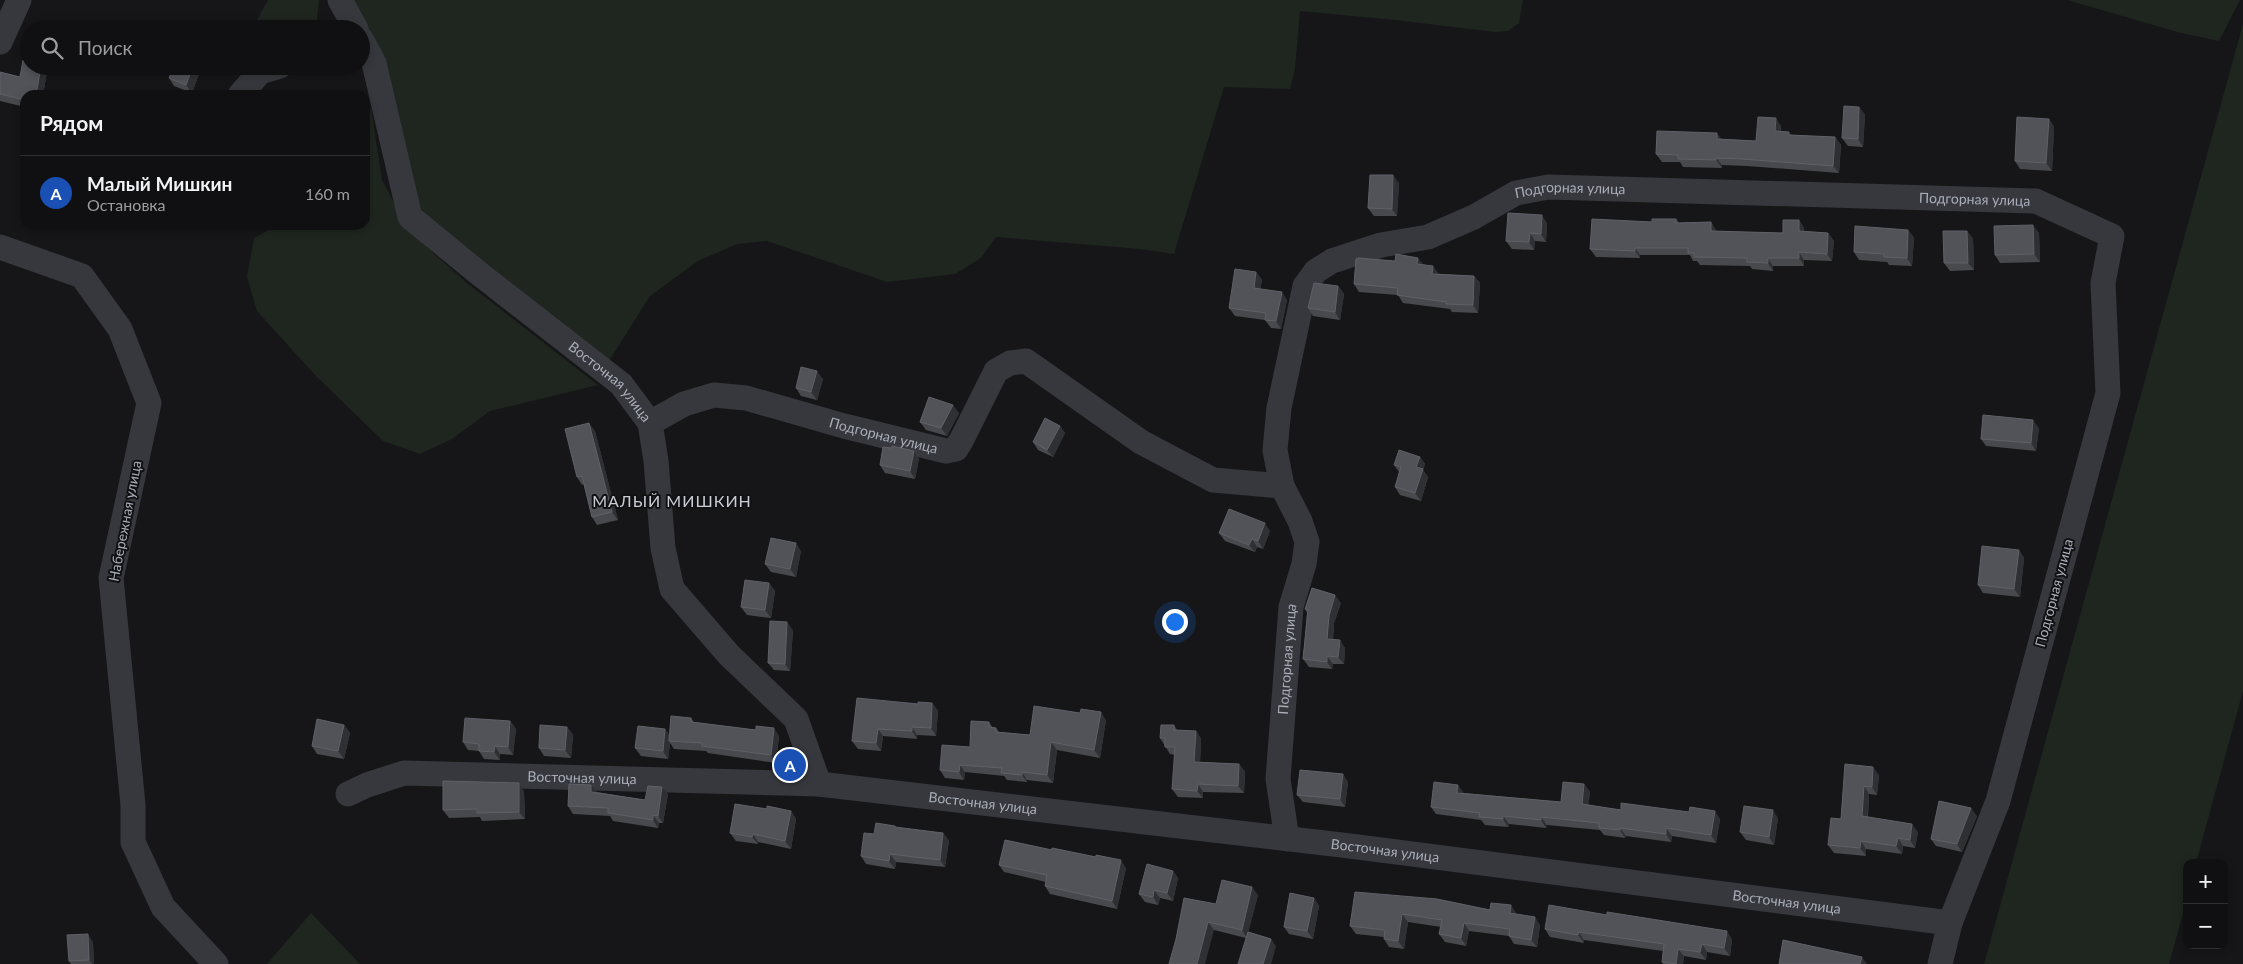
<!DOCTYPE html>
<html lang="ru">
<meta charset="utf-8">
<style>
body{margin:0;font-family:Lato,sans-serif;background:#1e1e20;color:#f1f3f6}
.controls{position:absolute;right:15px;bottom:15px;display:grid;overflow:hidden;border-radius:10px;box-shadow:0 2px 8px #0003}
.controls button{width:45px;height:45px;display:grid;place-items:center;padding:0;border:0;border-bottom:1px solid #303032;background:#101012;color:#f1f3f6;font:25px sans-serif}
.you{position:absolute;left:1174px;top:621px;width:18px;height:18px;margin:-12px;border:4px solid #fff;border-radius:50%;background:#1a73e8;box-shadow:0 0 0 8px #1a73e833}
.badge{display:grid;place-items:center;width:32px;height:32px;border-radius:50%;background:#f2b134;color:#fff;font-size:16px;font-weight:700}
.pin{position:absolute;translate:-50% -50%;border:2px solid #fff;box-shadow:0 1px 5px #0006}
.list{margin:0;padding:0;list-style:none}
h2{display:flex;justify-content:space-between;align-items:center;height:65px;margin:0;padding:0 20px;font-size:21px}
h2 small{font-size:16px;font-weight:400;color:#9c9d9f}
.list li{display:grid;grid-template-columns:32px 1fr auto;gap:15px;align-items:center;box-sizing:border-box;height:75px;padding:0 20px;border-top:1px solid #303032}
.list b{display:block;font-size:19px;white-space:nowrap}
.list p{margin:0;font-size:16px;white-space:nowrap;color:#9c9d9f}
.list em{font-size:16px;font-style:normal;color:#9c9d9f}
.icon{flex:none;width:28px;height:28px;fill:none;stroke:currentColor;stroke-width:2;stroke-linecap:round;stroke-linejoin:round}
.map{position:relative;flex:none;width:2243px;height:964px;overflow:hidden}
.search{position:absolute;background:#101012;box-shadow:0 2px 8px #0003;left:20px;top:20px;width:350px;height:55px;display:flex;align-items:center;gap:12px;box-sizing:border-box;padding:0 18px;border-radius:28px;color:#9c9d9f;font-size:19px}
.panel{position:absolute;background:#101012;box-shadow:0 2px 8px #0003;left:20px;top:90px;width:350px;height:140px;border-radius:15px}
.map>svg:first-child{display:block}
.green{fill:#1e261f}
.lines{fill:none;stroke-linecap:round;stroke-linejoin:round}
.minor{stroke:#37383d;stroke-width:25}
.wall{fill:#47494d}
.shaded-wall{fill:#2f3033}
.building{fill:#525359;stroke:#5f6168}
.labels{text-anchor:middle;stroke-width:4;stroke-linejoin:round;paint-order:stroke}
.street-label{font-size:14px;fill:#a8adb8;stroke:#111113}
.quarter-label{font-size:16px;letter-spacing:1px;fill:#c9ccd4;stroke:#111113}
</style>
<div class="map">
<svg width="2243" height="964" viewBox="0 0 2243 964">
<rect width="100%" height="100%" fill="#161618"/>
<path class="green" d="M268,0H319L316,29H252Z
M349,0H1523L1519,23L1508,31L1495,32L1395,20L1300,11L1295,69L1290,89L1224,87L1174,254L1141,249L996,237L981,258L955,274L887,282L767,241L737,244L698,261L650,296L609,361L422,212Z
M2067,0H2240L2219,41L2181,33Z
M2243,24V691L2196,863H2187V899L2169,964H1984Z
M365,104L371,108L382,180L406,225L430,250L467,283L598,385L490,411L452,439L420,454L383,441L315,375L257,311L247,277L254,238L278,225H365Z
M311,913L360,964H267Z"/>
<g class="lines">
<g class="minor">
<path d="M340,0L356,29"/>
<path id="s1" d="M361,39L374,63L410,217L481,275L621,384L650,423L656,461L663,548L672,589L729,655L796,719L819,784"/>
<path d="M0,42L19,0"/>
<path d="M240,95L260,72L280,66"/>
<path d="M0,247L82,276L120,329L149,403L111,578L133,805V842L163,907L216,964"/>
<path id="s2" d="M650,423L684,404L714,395L746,398L844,426L946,451L956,449L962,439L996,371L1010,363L1026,361L1141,442L1213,480L1282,486"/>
<path id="s3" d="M348,794L367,785L404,773L819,784L1350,846L1950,923"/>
<path id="s4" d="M1287,839L1278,779L1291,607L1304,564L1307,542L1300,521L1282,486L1275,450L1279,408L1305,286L1316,271L1332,261L1381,245L1428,237L1474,217L1516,193L1548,187L2036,201L2112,236L2103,283L2108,393L1998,801L1950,923L1940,964"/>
</g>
</g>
<path class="wall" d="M174,66H196L200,71L192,93L174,86L169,78Z
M207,66H228L223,75Z
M0,72L20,77L47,72L43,95H25V107L0,101Z
M1859,107L1865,115L1863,147L1848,146L1842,138Z
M2049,119L2054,127L2052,171L2020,169L2015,161Z
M1781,126V131L1792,135L1835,137L1841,145L1839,173L1747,166L1722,165V168L1683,167L1680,162H1662L1656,154L1722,139L1756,141Z
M1399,183L1397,216H1374L1368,208Z
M1676,219L1679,223L1711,222L1716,231L1783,233L1799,220L1804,228V232L1828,233L1834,241L1832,261L1804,260V266H1773V271L1752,269L1750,266L1700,265L1697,261H1693L1690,255H1640V258L1596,257L1590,249L1652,222Z
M1547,223L1546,242L1535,241L1534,250L1512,249L1506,241Z
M1908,230L1914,238L1912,266L1889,265L1887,262L1859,260L1854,252Z
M1967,231L1973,239L1974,270L1950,271L1944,263Z
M2039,233L2040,262L2000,263L1995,255Z
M1424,265L1439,274L1474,276L1480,283L1478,313L1452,312L1450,309L1403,303L1398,295L1359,292L1354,284Z
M1256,272L1262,280L1260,289L1287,300L1281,329L1271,328L1265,320L1235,316L1229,308Z
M1338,286L1344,294L1340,320L1313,316L1308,308Z
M823,379L817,400L801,396L796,388Z
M959,413L947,436L926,430L920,422Z
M1060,426L1065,433L1053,457L1038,450L1033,442Z
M2039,428L2036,451L1986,446L1981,439Z
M595,431L618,520L597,525L592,517L584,484L582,485L577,477Z
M891,448L914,451L919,459L915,479L885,473L880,465Z
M1420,457L1425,464L1423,470L1428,477L1421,501L1400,495L1395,487L1399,472L1394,465Z
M1270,531L1263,549L1257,547L1255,552L1225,541L1219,533Z
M2019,550L2024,558L2020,597L1983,593L1978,585Z
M801,551L796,577L771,572L765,564Z
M769,583L775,591L771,618L747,615L741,607Z
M1341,603L1334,623L1333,640L1345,648L1344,664H1333L1332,669L1309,667L1303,659L1307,613L1305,609Z
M793,630L790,671L774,670L768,663Z
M932,703L938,711L936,736L917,735V739L883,736L881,751L858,749L852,741L918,704Z
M691,718L694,722L756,730L779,736L776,763L708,753L706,751L674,749L670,743L668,759L641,756L635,748L665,729L669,735Z
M1106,720L1100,758L1057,750L1053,783L1027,780V782L1007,780L1004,776L965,772L964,780L945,778L940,770L970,747L989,722L993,728H996L999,732L1030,735Z
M510,721L516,729L513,755L500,754V760L484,759L479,751L468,750L463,742Z
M344,725L350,733L344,759L317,754L312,746Z
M1174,725L1177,730L1196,731L1201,739L1200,762L1239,764L1245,772L1244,793L1203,792V798L1178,797L1172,789L1175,755L1170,754L1160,738Z
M567,727L573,735L571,758L544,756L539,748Z
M1845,764L1879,775L1877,795L1869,794L1868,817L1918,832L1915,848L1903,846L1902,854L1866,849V856L1834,853L1828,845L1841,819Z
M1348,782L1345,807L1303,802L1297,795Z
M1584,784L1590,792L1588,805L1621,810L1720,819L1716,843L1672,836L1671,842L1626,836L1625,838L1604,835L1600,830L1547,825L1546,828L1509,824L1508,827L1485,825L1481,820L1436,814L1431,807L1464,793L1561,802Z
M524,791L525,819L482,821L480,817L449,818L443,810Z
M597,792L645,800L668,794L663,823H659L658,828L613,821L610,816L573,814L568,806Z
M767,809L791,811L796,819L791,849L758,842V844L736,841L730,833Z
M1977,816L1962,852L1936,846L1931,839Z
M1778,818L1774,845L1746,840L1740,832Z
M896,828L943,833L949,841L945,867L896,862L895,869L866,864L861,856L874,834Z
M999,865L1126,868L1117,909L1050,894L1045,886L1046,882L1004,872Z
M1173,871L1178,878L1173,901L1160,898L1158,905L1145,902L1139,894Z
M1355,892L1516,913V914L1540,925L1537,947L1514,944L1509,936L1469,931L1466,946L1445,942L1439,934L1441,927L1408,922L1404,949L1389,947L1384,939V937L1356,934L1350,926Z
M1258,895L1248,932L1271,939L1276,947L1246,938L1214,930L1176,939L1216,904Z
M1314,898L1319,906L1313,939L1289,934L1284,927Z
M1545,929L1732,939L1730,956L1707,952L1706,960L1684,956L1683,964H1663L1662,962L1663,951L1584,940V943L1550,937Z
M93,942L94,964H71L69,961Z"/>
<path class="shaded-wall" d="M41,66H43L47,72L43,95H36Z
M193,66H196L200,71L192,93L186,85Z
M218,66H228L223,75L218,67Z
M1859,107L1865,115L1863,147L1858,139Z
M1776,118L1781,126L1780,138L1775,131Z
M2049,119L2054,127L2052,171L2046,163Z
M1717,133L1723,141L1717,139Z
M1835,137L1841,145L1839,173L1833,166Z
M1716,158L1722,165V168L1716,160Z
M1393,175L1399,183L1397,216L1392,209Z
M1542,215L1547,223L1546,242L1541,234Z
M1799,220L1804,228V239L1799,231Z
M1711,222L1716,230V238L1711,231Z
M2033,225L2039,233L2040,262L2034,254Z
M1908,230L1914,238L1912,266L1907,258Z
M1967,231L1973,239L1974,270L1968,263Z
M1530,233L1535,241L1534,250L1529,242Z
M1828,233L1834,241L1832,261L1827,254Z
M1635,248L1640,255V258L1635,251Z
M1799,252L1804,260V266L1799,258Z
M1418,258L1424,265L1417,264Z
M1768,258L1773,266V271L1768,263Z
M1433,266L1439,274H1432Z
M1256,272L1262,280L1259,296L1254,288Z
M1474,276L1480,283L1478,313L1473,305Z
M1338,286L1344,294L1340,320L1335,312Z
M1282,292L1287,300L1281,329L1276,321Z
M817,371L823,379L817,400L811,392Z
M953,405L959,413L947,436L941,428Z
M2033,420L2039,428L2036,451L2031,443Z
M589,423L595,431L618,520L612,512Z
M1060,426L1065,433L1053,457L1047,450Z
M914,451L919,459L915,479L910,471Z
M1420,457L1425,464L1423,470L1428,477L1421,501L1415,493L1416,467Z
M1265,523L1270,531L1263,549L1258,541Z
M1252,539L1257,547L1255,552L1249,545Z
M796,543L801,551L796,577L790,569Z
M2019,550L2024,558L2020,597L2014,589Z
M769,583L775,591L771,618L765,610Z
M1335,595L1341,603L1334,623L1332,647L1327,639L1329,616Z
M787,622L793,630L790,671L785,664Z
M1340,640L1345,648L1344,664L1338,657Z
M1327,656L1333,664L1332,669L1327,662Z
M932,703L938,711L936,736L931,728Z
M1101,712L1106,720L1100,758L1094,750Z
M510,721L516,729L513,755L508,747Z
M344,725L350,733L344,759L338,751Z
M567,727L573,735L571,758L565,750Z
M912,727L917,735V739L912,731Z
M774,728L779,736L776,763L771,755Z
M665,729L671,737L669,741L670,743L668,759L663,751Z
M878,729L883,736L881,751L876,743Z
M1196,731L1201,739L1200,769L1194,762Z
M1051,742L1057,750L1053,783L1047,775Z
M495,746L500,754V760L494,752Z
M1239,764L1245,772L1244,793L1238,786Z
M960,765L965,772L964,780L959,772Z
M1873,767L1879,775L1877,795L1872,787Z
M1022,772L1027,780V782L1022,775Z
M1343,774L1348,782L1345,807L1340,799Z
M519,783L524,791L525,819L519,812Z
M1198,784L1203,792V798L1197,791Z
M1584,784L1590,792L1588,812L1582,804Z
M591,785L597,792L596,800L591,792Z
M1458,785L1464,793L1463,801L1457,793Z
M1864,786L1869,794L1867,823L1862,816Z
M662,787L668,794L663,823L658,816Z
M1971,808L1977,816L1962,852L1957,844Z
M1773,810L1778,818L1774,845L1769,837Z
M791,811L796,819L791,849L785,841Z
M1715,811L1720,819L1716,843L1711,835Z
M653,815L659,823L658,828L653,820Z
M1503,816L1509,824L1508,827L1503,819Z
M1541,817L1547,825L1546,828L1541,820Z
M1912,824L1918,832L1915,848L1910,840Z
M1620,828L1626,836L1625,838L1620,830Z
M1666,828L1672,836L1671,842L1666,834Z
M943,833L949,841L945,867L940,860Z
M753,834L758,842V844L752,837Z
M1898,838L1903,846L1902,854L1896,846Z
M1861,841L1866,849V856L1860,848Z
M890,854L896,862L895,869L889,861Z
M1121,860L1126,868L1117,909L1112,901Z
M1173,871L1178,878L1173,901L1167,893Z
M1252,887L1258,895L1247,938L1242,930Z
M1154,890L1160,898L1158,905L1153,897Z
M1314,898L1319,906L1313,939L1307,931Z
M1511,905L1516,913L1515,921L1510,913Z
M1402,914L1408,922L1404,949L1398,941Z
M1535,917L1540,925L1537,947L1531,940Z
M1208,922L1214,930L1205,964H1197Z
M1464,923L1469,931L1466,946L1461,938Z
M1727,931L1732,939L1730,956L1724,948Z
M1579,932L1584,940V943L1578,935Z
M88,934L93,942L94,964H92L89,960Z
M1271,939L1276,947L1271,964H1263Z
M1702,944L1707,952L1706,960L1700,952Z
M1678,949L1684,956L1683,964H1676Z
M1862,957L1867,964H1860Z"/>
<path class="building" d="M23,60L29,61V66H41L36,95H25V100L0,94V72L20,77Z
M174,66H193L186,85L169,78Z
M1844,106L1859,107L1858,139L1842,138Z
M1758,117L1776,118L1775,131L1789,132V135L1835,137L1833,166L1742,159L1716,158V160L1678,159V155L1656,154L1657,131L1717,133V139L1756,141Z
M2017,117L2049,119L2046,163L2015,161Z
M1370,175H1393L1392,209L1368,208Z
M1508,213L1542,215L1541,234L1530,233L1529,242L1506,241Z
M1592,219L1652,222V219H1676V223L1711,222V231L1783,233V220H1799V231L1828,233L1827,254L1799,252V258H1768V263L1747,262V258L1694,257V253H1688V248H1635V251L1590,249Z
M2033,225L2034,254L1995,255L1994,226Z
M1855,226L1908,230L1907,258L1884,257V254L1854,252Z
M1943,231H1967L1968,263H1944Z
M1396,254L1418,258L1417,264L1433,266L1432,274L1474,276L1473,305L1446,304V302L1397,295L1398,288L1354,284L1356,259L1358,258L1395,261Z
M1235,269L1256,272L1254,288L1282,292L1276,321L1265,320L1266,313L1229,308Z
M1314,283L1338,286L1335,312L1308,308Z
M801,367L817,371L811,392L796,388Z
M929,397L953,405L941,428L920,422Z
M1983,415L2033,420L2031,443L1981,439Z
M1045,418L1060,426L1047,450L1033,442Z
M589,423L612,512L592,517L582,476L577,477L565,429Z
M892,446L914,451L910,471L880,465L883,447L891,448Z
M1399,450L1420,457L1416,467L1423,469L1415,493L1395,487L1401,467L1394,465Z
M1229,509L1265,523L1258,541L1252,539L1249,545L1219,533Z
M771,538L796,543L790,569L765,564Z
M1982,546L2019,550L2014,589L1978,585Z
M745,580L769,583L765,610L741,607Z
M1312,588L1335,595L1329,616L1327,639L1340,640L1338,657L1327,656V662L1303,659L1308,610L1305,609Z
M770,621L787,622L785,664L768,663Z
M857,698L918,704V702L932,703L931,728L912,727V731L878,729L876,743L852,741Z
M1034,706L1080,713L1081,709L1101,712L1094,750L1051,742L1047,775L1022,772V775L1001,773L1002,768L960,765L959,772L940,770L942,745L970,747L971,721L989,722V727L996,728V732L1030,735Z
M671,716L691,718V722L756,730V726L774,728L771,755L702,746V743L669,741Z
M465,718L510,721L508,747L495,746L494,752L479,751V744L463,742Z
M317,719L344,725L338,751L312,746Z
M540,725L567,727L565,750L539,748Z
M1161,725H1174V730L1196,731L1194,762L1239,764L1238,786L1198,784L1197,791L1172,789L1175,747H1165V738H1160Z
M638,726L665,729L663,751L635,748Z
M1845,764L1873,767L1872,787L1864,786L1862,816L1912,824L1910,840L1898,838L1896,846L1861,841L1860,848L1828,845L1831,818L1841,819Z
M1300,770L1343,774L1340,799L1297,795Z
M443,781L519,783V812L477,813V809L443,810Z
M1434,782L1458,785L1457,793L1561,802L1563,782L1584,784L1582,804L1621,810V803L1689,812L1690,807L1715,811L1711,835L1666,828V834L1620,828V830L1599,828V823L1541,817V820L1503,816V819L1479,817L1480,813L1431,807Z
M569,784L591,785V792L645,800L648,786L662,787L658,816L653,815V820L608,813V808L568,806Z
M1939,801L1971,808L1957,844L1931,839Z
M735,804L767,809V806L791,811L785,841L753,834L752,837L730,833Z
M1744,806L1773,810L1769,837L1740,832Z
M876,823L895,826V827L943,833L940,860L890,854L889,861L861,856L864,833L874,834Z
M1005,840L1052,850V848L1096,857V855L1121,860L1112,901L1045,886L1047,875L999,865Z
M1147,864L1173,871L1167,893L1154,890L1153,897L1139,894Z
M1222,880L1252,887L1242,930L1208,922L1197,964H1169L1176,939L1184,898L1216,904Z
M1355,892L1437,899L1490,910L1491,903L1511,905L1510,913L1535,917L1531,940L1509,936L1510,929L1464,923L1461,938L1439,934L1442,920L1402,914L1398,941L1384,939L1385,930L1350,926Z
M1290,893L1314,898L1307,931L1284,927Z
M1549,905L1607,915V912L1727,931L1724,948L1702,944L1700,952L1678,949L1676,964L1662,962L1664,944L1579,932L1578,935L1545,929Z
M1248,932L1271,939L1263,964H1238Z
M88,934L89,960L69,961L67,935Z
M1783,940L1862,957L1860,964H1779Z"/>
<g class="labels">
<g class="street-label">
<text dy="5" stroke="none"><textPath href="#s4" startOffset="855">Подгорная улица</textPath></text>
<text dy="5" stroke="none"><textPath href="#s4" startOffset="1260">Подгорная улица</textPath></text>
<text dy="5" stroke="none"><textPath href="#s1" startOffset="445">Восточная улица</textPath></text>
<text dy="5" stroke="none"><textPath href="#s2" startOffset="245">Подгорная улица</textPath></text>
<text transform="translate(125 521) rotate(-79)" y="5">Набережная улица</text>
<text transform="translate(2054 593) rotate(-75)" y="5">Подгорная улица</text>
<text dy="5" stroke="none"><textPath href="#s4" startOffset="181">Подгорная улица</textPath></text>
<text dy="5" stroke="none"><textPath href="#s3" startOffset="238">Восточная улица</textPath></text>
<text dy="5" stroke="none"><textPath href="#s3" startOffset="640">Восточная улица</textPath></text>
<text dy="5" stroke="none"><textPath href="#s3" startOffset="1045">Восточная улица</textPath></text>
<text dy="5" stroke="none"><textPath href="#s3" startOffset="1450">Восточная улица</textPath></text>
</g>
<g class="quarter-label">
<text x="672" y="507">МАЛЫЙ МИШКИН</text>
</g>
</g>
</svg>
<div class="controls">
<button>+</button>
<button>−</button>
</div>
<div class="you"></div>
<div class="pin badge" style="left:790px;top:765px;background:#1a4fb4">A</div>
<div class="search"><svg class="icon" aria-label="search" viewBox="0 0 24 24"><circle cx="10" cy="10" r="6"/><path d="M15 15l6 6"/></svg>Поиск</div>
<section class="panel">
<h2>Рядом<small></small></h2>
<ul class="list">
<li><span class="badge" style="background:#1a4fb4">A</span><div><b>Малый Мишкин</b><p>Остановка</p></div><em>160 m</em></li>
</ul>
</section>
</div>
